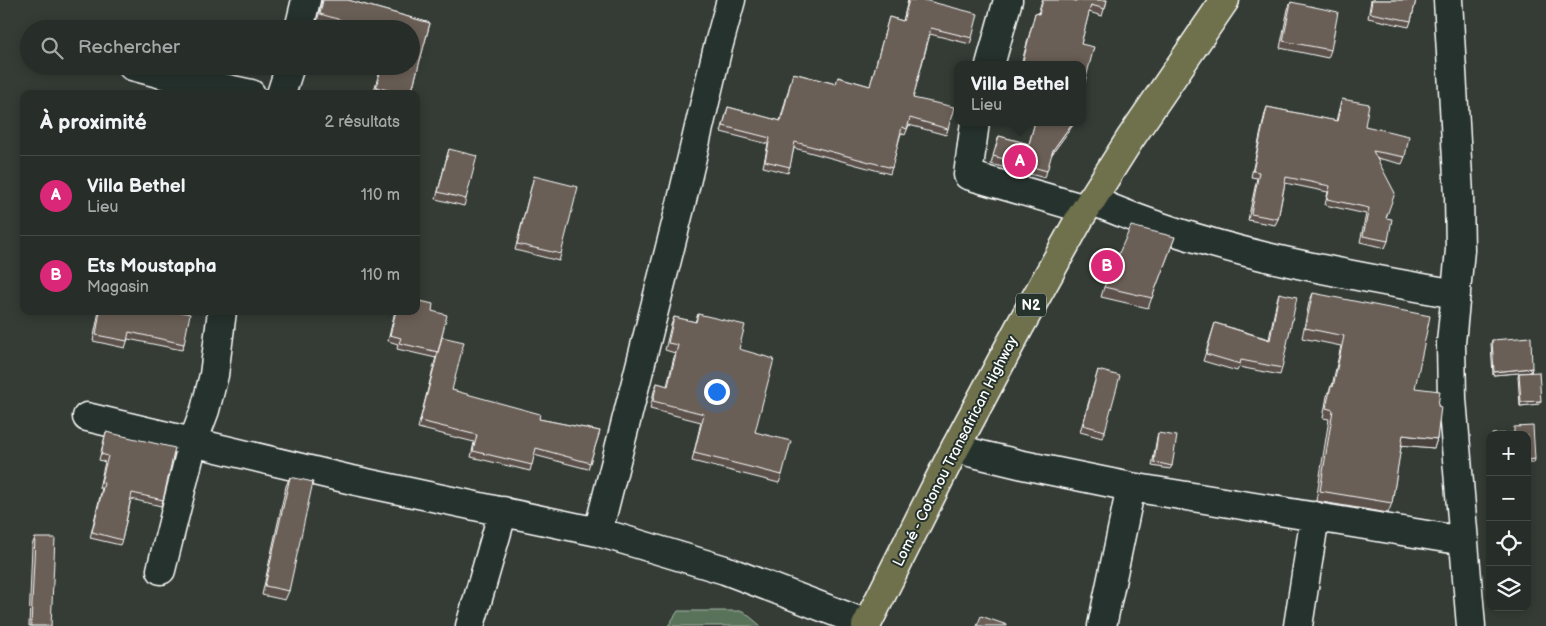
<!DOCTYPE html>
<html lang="fr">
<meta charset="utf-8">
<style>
body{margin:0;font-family:"Balsamiq Sans",sans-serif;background:#2f3530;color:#f1f3f6}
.controls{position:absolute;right:15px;bottom:15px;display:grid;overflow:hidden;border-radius:10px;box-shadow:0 2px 12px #0003}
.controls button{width:45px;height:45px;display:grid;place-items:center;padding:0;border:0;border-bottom:1px solid #434945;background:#272d28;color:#f1f3f6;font:25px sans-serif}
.you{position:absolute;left:716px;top:391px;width:18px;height:18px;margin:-12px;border:4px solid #fff;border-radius:50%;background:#1a73e8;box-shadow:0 0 0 8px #1a73e833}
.badge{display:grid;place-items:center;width:32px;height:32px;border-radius:50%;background:#db2777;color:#fff;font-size:16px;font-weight:700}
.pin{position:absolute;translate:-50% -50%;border:2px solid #fff;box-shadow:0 1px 5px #0006}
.popup{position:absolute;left:954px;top:61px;width:132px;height:65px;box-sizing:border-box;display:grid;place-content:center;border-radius:10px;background:#272d28;filter:drop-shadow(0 1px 4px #0005);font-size:16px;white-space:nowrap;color:#a4a8a8}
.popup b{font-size:19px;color:#f1f3f6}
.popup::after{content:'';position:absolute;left:50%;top:100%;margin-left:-10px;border:10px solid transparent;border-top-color:#272d28}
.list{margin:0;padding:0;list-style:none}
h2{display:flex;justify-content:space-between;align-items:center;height:65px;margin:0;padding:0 20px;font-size:21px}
h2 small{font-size:16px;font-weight:400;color:#a4a8a8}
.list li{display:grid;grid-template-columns:32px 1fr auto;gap:15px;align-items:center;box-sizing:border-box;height:80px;padding:0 20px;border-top:1px solid #434945}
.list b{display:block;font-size:19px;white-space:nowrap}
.list p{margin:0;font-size:16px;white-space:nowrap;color:#a4a8a8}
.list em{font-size:16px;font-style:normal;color:#a4a8a8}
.icon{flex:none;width:28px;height:28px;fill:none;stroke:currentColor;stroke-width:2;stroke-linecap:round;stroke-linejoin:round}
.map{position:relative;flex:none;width:1546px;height:626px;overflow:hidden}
.search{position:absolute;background:#272d28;box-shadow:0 2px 12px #0003;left:20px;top:20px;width:400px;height:55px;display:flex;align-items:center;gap:12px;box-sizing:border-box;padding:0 18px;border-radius:28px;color:#a4a8a8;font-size:19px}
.panel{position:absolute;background:#272d28;box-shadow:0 2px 12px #0003;left:20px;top:90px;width:400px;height:225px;border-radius:10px}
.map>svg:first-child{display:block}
.green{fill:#58735a;stroke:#acb9ac}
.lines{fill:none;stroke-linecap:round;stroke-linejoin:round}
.minor-casing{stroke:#fff;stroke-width:31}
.highway-casing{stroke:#fff;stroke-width:31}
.minor{stroke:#26332d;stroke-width:28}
.highway{stroke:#6e714b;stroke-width:28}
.wall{fill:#5b514b;stroke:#fff}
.shaded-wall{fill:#4a423d;stroke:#fff}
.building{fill:#6a5e57;stroke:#fff}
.labels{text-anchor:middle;stroke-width:4;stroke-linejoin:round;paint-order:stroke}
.shield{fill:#26332d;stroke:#bec2c0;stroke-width:1}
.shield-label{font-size:14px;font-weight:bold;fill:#fff}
.street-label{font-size:15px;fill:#fff;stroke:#26332d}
</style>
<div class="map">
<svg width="1546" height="626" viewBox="0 0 1546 626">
<rect width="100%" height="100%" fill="#343c35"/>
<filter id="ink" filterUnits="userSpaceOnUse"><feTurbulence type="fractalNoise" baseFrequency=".02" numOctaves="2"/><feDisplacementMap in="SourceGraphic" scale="10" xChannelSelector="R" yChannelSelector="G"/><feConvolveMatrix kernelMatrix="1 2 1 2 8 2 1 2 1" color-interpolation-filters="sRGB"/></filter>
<g filter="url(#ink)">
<path class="green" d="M678,611H743L761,626H668Z"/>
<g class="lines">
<g class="minor-casing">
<path id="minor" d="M1448,0L1459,195L1460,250L1451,343L1452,399L1471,626
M299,29L306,0
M990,65L1008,0
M132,66L177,78L251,94
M281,94L290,66
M975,122L968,175L1085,209
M1091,200C1207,251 1332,272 1456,294
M87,417L352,480L598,532L725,570L867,624
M956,447L973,453L1023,465L1131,487L1464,541
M598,532L681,204L717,51L731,0
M161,570L193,442L205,410L214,375L222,311
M470,626L503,511
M1102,626L1131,487
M1298,626L1315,516"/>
</g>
<g class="highway-casing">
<path id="highway" d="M866,626L951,456L1019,328L1080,218L1130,139L1225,0"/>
</g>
<use href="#minor" class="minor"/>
<use href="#highway" class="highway"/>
</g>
<path class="wall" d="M322,0H348L430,23L411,94H373L381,66H411V29H338V27L317,22Z
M908,0H924L972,38L970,44L930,34L913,98L948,129L946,135L909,125L905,135L901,133L890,174L794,148L788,173L763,167L768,144L721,132L728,107L780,121L793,73L836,84L838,77L870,86L889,17L903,21Z
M1042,0L1075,1V0H1107L1102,16L1089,12L1081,44L1082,65H1021L1033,21L1035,13L1038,14Z
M1371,0H1416L1411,21L1409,27L1368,18Z
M1291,2L1331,50L1328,58L1280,48L1288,9Z
M1342,99L1365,126L1405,157L1402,164L1377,158L1386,218L1388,241L1385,248L1360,242L1366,214L1325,205L1328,192L1285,183L1278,219L1275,225L1248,220L1257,178L1251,177L1265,113L1267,107L1336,121L1340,105Z
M1035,122H1074L1073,125L1051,155L1045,178L991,164L999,136L1029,144Z
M449,149L466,199L464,206L436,199L447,156Z
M534,176L561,254L559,261L515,250Z
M1175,237L1148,308L1101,297L1104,287Z
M1279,293L1282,368L1280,375L1239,367L1237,371L1203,361L1215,323L1269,339L1277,300Z
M1313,293L1415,388L1438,406L1437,439L1434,448L1401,445L1392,503L1388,513L1316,501L1329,419L1323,418L1327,396L1331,386H1332L1341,346L1302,338L1309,303Z
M99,311H178L184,344L182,350L128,339L125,348L93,341Z
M395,311H432L441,339L452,390L539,419L600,431L588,469L534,455L530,471L471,457L474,442L418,428L436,357V358L397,349L398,344L388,341Z
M698,314L739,349L755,432L782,475L779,483L692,461L701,422L650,409L654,391L657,383L667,386L675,353L665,350L671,325L674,317L695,322Z
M1492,340L1532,368L1531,372L1493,375L1491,344Z
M1098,370L1105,431L1102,438L1080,432Z
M1519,373L1539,404L1520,406L1518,377Z
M106,432L163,500L161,506L131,499L122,540L120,545L90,538L102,488H99L105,462L99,460Z
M1158,433L1172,466L1170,469L1152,466L1157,437Z
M290,477L289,591L285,600L262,595L286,486Z
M35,538L51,626H29L32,545Z"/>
<path class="shaded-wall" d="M1073,122H1074L1073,125L1050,157L1053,150Z
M1532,368L1531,372L1493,375L1494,372Z
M1541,401L1539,404L1520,406L1521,402Z
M1403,435L1437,439L1434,448L1399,445Z
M1535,459L1534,463H1527V460Z"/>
<path class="building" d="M323,0H348L430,23L411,94H403L376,87L382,66H411V29H350L351,27L340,23L341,20L320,14Z
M909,0H924L978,14L972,38L931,28L913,98L954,107L948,129L910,118L907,129L902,127L892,168L795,142L790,167L765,161L770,138L723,126L728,107L781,121L793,73L836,84L838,77L870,86L889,17L903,21Z
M1043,0H1072L1076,1V0H1107L1105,9L1091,5L1081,44L1094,47L1082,93V65H1022L1035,13L1039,14Z
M1372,0H1416L1411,21L1370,13Z
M1291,2L1338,12L1331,50L1283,41Z
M1342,99L1369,104L1365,126L1409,136L1405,157L1373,151L1395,193L1386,218L1392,219L1388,241L1363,236L1369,208L1327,199L1330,186L1286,177L1278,219L1251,214L1259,172L1253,171L1267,107L1337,121Z
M1035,122H1073L1053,150L1047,171L993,156L999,136L1029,144Z
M449,149L477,156L466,199L438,192Z
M534,176L578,187L561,254L517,244Z
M1131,226L1175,237L1152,298L1104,287Z
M1279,293L1297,297L1282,368L1241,360L1240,364L1206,354L1215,323L1270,340Z
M1313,293L1430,316L1415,388L1440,391L1438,406L1441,407L1437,439L1403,435L1392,503L1320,491L1333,410L1326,408L1331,386L1333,387L1344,336L1305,328Z
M416,300L433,304L432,311L447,315L438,352L399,343L401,338L390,335L396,311H416Z
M100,311H178L190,314L184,344L129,332L127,341L96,335Z
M698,314L745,325L739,349L774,359L755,432L791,441L782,475L694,453L704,414L653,401L657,383L668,386L678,345L668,343L674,317L696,322Z
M442,337L464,342L452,390L540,414L539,419L600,431L590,463L536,448L532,465L473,451L477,435L420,421Z
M1531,337L1532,368L1494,372L1492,340Z
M1098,370L1120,376L1105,431L1083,425Z
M1539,372L1541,401L1521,402L1519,373Z
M1533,426L1535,459L1527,460V435H1492V434L1514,433V427Z
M106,432L175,448L163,500L132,493L122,540L92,532L104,483L101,482L108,456L101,454Z
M1158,433L1177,436L1172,466L1154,462Z
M290,477L313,482L289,591L265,586Z
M35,538H55L51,626H31Z
M981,616L1007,625V626H977Z"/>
</g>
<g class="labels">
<rect class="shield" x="1016" y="293.5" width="30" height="23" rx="4"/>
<g class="shield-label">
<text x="1031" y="310">N2</text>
</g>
<g class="street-label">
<text transform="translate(955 451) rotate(-63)" y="5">Lomé - Cotonou Transafrican Highway</text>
</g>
</g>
</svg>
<div class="controls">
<button>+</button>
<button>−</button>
<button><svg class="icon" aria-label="locate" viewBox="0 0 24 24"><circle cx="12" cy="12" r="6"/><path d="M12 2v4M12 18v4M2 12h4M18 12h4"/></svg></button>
<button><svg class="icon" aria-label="layers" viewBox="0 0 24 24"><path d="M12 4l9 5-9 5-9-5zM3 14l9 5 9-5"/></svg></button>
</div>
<div class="you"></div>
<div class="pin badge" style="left:1020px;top:161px">A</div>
<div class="popup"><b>Villa Bethel</b>Lieu</div>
<div class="pin badge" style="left:1107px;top:266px">B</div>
<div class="search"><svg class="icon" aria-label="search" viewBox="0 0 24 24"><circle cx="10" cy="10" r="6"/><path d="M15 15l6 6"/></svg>Rechercher</div>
<section class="panel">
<h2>À proximité<small>2 résultats</small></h2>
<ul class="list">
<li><span class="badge">A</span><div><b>Villa Bethel</b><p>Lieu</p></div><em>110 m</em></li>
<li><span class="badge">B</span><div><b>Ets Moustapha</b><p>Magasin</p></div><em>110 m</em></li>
</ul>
</section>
</div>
